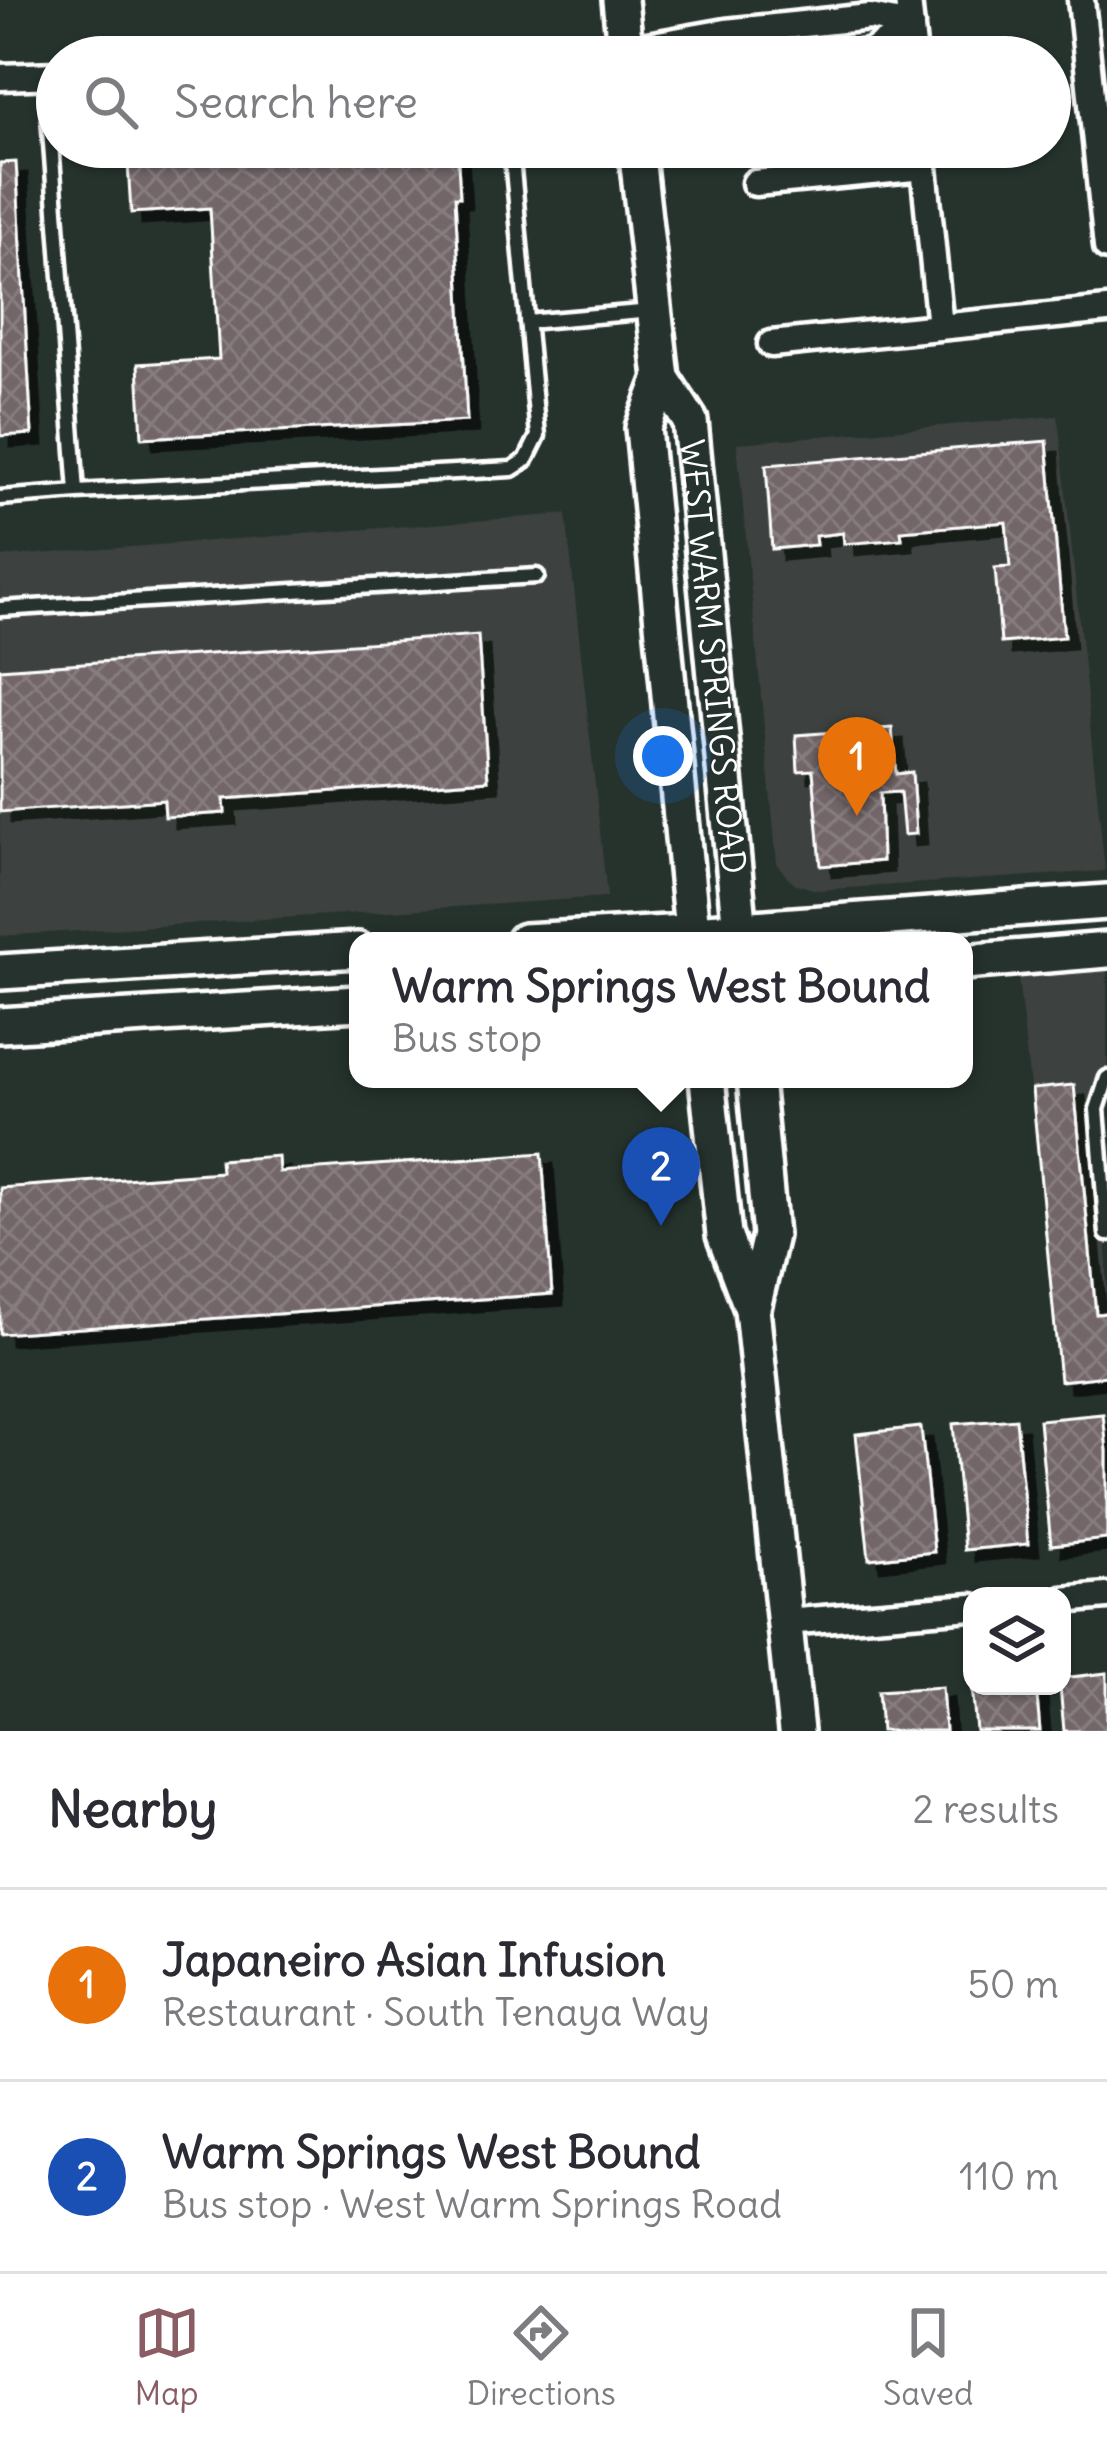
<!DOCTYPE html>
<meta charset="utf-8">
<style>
body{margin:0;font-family:Delius,sans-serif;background:#f7f7f7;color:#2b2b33}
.controls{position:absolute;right:36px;bottom:36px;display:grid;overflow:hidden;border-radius:24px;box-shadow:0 3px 9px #0004}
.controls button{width:108px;height:108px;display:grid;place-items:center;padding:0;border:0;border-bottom:3px solid #e1e1e2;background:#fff;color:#2b2b33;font:60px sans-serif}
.you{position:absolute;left:663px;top:756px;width:42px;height:42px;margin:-30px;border:9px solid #fff;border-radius:50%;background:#1a73e8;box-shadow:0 0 0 18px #1a73e833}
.badge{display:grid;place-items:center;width:78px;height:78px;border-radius:50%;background:#8a5d65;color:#fff;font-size:39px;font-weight:700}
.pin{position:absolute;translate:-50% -99px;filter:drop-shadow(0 3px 6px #0008)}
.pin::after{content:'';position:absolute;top:63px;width:42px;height:36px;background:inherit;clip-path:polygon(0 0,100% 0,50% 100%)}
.popup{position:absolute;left:349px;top:932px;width:624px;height:156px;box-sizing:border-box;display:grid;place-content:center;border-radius:24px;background:#fff;filter:drop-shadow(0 3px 9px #0005);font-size:39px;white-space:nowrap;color:#7c7c81}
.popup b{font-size:45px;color:#2b2b33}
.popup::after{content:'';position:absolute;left:50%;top:100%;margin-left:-24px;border:24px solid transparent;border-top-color:#fff}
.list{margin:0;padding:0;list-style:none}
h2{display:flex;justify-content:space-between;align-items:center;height:156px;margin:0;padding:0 48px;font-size:51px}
h2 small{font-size:39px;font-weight:400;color:#7c7c81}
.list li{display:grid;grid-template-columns:78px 1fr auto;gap:36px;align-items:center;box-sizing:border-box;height:192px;padding:0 48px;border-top:3px solid #e1e1e2}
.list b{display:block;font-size:45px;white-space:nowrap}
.list p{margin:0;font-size:39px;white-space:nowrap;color:#7c7c81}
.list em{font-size:39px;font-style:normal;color:#7c7c81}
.icon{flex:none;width:66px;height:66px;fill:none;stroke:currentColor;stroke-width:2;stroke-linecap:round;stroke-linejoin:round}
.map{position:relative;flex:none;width:1107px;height:1731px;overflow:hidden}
.search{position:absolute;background:#fff;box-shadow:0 3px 9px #0004;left:36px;right:36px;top:36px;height:132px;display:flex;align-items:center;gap:30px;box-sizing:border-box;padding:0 42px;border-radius:66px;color:#7c7c81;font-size:45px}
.sheet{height:540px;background:#fff}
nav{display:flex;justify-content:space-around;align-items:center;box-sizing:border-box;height:168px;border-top:3px solid #e1e1e2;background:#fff;font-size:33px;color:#7c7c81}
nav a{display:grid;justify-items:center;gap:6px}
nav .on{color:#8a5d65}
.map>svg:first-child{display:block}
.built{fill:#3d423f}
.building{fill:url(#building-cross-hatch);stroke:#fff;stroke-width:3;filter:url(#shadow)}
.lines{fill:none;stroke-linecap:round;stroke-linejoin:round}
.lane-casing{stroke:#fff;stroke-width:21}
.street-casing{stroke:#fff;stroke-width:33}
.secondary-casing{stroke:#fff;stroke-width:42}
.lane{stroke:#26332d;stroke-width:12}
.street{stroke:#26332d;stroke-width:24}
.secondary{stroke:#26332d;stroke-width:33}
.labels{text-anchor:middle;stroke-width:9;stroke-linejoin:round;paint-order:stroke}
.street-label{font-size:33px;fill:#fff;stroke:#26332d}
</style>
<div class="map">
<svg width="1107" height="1731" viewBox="0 0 1107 1731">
<defs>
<pattern id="building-cross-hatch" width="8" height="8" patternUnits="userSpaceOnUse" patternTransform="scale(3)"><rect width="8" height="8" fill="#726668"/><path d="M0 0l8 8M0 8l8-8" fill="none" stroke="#877d7f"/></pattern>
<filter id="shadow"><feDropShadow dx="11" dy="11" stdDeviation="0" flood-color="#0009"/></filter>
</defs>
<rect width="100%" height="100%" fill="#26332d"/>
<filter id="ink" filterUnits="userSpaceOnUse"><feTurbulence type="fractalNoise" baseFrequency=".00833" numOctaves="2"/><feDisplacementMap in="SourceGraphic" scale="24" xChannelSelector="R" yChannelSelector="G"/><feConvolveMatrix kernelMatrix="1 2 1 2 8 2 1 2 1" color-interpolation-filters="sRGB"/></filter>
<g filter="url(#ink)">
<path class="built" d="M1058,416L1105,871L817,890L796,884L787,877L777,863L737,443Z
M566,514L607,897L0,936V557Z
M1107,969V1378L1062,1381L1018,976Z"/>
<path class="building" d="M127,147H457L460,197H455L467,421L142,438L138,364L219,359L210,208L131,213Z
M16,162L32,434L0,436V163Z
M1047,441L1064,637L1001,643L995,568L1010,567L1006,522L901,531L902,539L844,544L843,533L815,536L816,545L772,549L766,465Z
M478,635L488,780L224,799L225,813L165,817L164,800L0,812V669Z
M892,728L896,774L912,772L916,834L904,835L900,792L880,793L882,861L821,866L813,770L798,771L796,735Z
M1074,1085L1096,1314L1107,1313V1376L1060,1381L1032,1089Z
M542,1153L552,1294L0,1334V1188L221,1172L220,1160L278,1156L279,1172Z
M1103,1414L1107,1451V1539L1051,1545L1039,1420Z
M1016,1419L1028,1544L964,1550L953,1424Z
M921,1427L934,1552L869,1559L856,1434Z
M1107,1673V1731H1064L1060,1686L1062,1678Z
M972,1685L1036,1686L1040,1731H976Z
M942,1687L945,1731H881L878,1691Z"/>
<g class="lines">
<g class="lane-casing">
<path id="lane" d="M46,76L77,492L512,469L526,460L538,436L511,148
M527,322L652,311
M0,498L77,492
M0,609L537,576
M1107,1078L1097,1109L1107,1234"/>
</g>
<g class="street-casing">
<path id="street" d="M908,0L914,57
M1081,0L1107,247
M466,57L625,50L726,32L870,17L911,25
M829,57L870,53L911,25
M0,77L57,75
M922,147L940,327
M755,183L924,167
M771,344L1107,310
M1062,1600L1107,1596
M785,1622L972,1607"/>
</g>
<g class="secondary-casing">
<g id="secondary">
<path d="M620,0L626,57"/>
<path d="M636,147L662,378L643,428L693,941"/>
<path id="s1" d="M662,378L690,421L741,941"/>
<path d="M524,941L740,929L1107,902"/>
<path d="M964,962L1107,950"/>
<path d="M0,972L358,950"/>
<path d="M0,1025L358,1003"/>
<path d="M707,1079L724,1235L752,1309L796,1731"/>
<path d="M753,1308L770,1235L755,1079"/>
</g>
</g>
<use href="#lane" class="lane"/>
<use href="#street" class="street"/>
<use href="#secondary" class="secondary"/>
</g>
</g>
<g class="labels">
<g class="street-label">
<text dy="12" stroke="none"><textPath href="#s1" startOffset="288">WEST WARM SPRINGS ROAD</textPath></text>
</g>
</g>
</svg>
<div class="controls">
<button><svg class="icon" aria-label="layers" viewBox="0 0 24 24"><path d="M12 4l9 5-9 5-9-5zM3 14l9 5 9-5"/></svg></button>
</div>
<div class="you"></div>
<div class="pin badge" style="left:857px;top:816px;background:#e8710a">1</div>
<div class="pin badge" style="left:661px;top:1226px;background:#1a4fb4">2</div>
<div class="popup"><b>Warm Springs West Bound</b>Bus stop</div>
<div class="search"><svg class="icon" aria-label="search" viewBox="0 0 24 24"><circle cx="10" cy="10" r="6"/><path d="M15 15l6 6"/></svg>Search here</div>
</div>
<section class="sheet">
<h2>Nearby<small>2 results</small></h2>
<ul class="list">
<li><span class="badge" style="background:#e8710a">1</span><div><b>Japaneiro Asian Infusion</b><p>Restaurant · South Tenaya Way</p></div><em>50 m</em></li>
<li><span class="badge" style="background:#1a4fb4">2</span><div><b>Warm Springs West Bound</b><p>Bus stop · West Warm Springs Road</p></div><em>110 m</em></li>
</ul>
</section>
<nav>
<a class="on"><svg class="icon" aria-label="map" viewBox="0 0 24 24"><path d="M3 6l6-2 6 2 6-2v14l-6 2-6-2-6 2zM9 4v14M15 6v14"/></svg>Map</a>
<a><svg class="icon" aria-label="directions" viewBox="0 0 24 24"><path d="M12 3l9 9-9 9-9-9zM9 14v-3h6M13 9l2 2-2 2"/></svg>Directions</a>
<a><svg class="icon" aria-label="saved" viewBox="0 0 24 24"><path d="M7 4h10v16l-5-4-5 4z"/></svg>Saved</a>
</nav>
